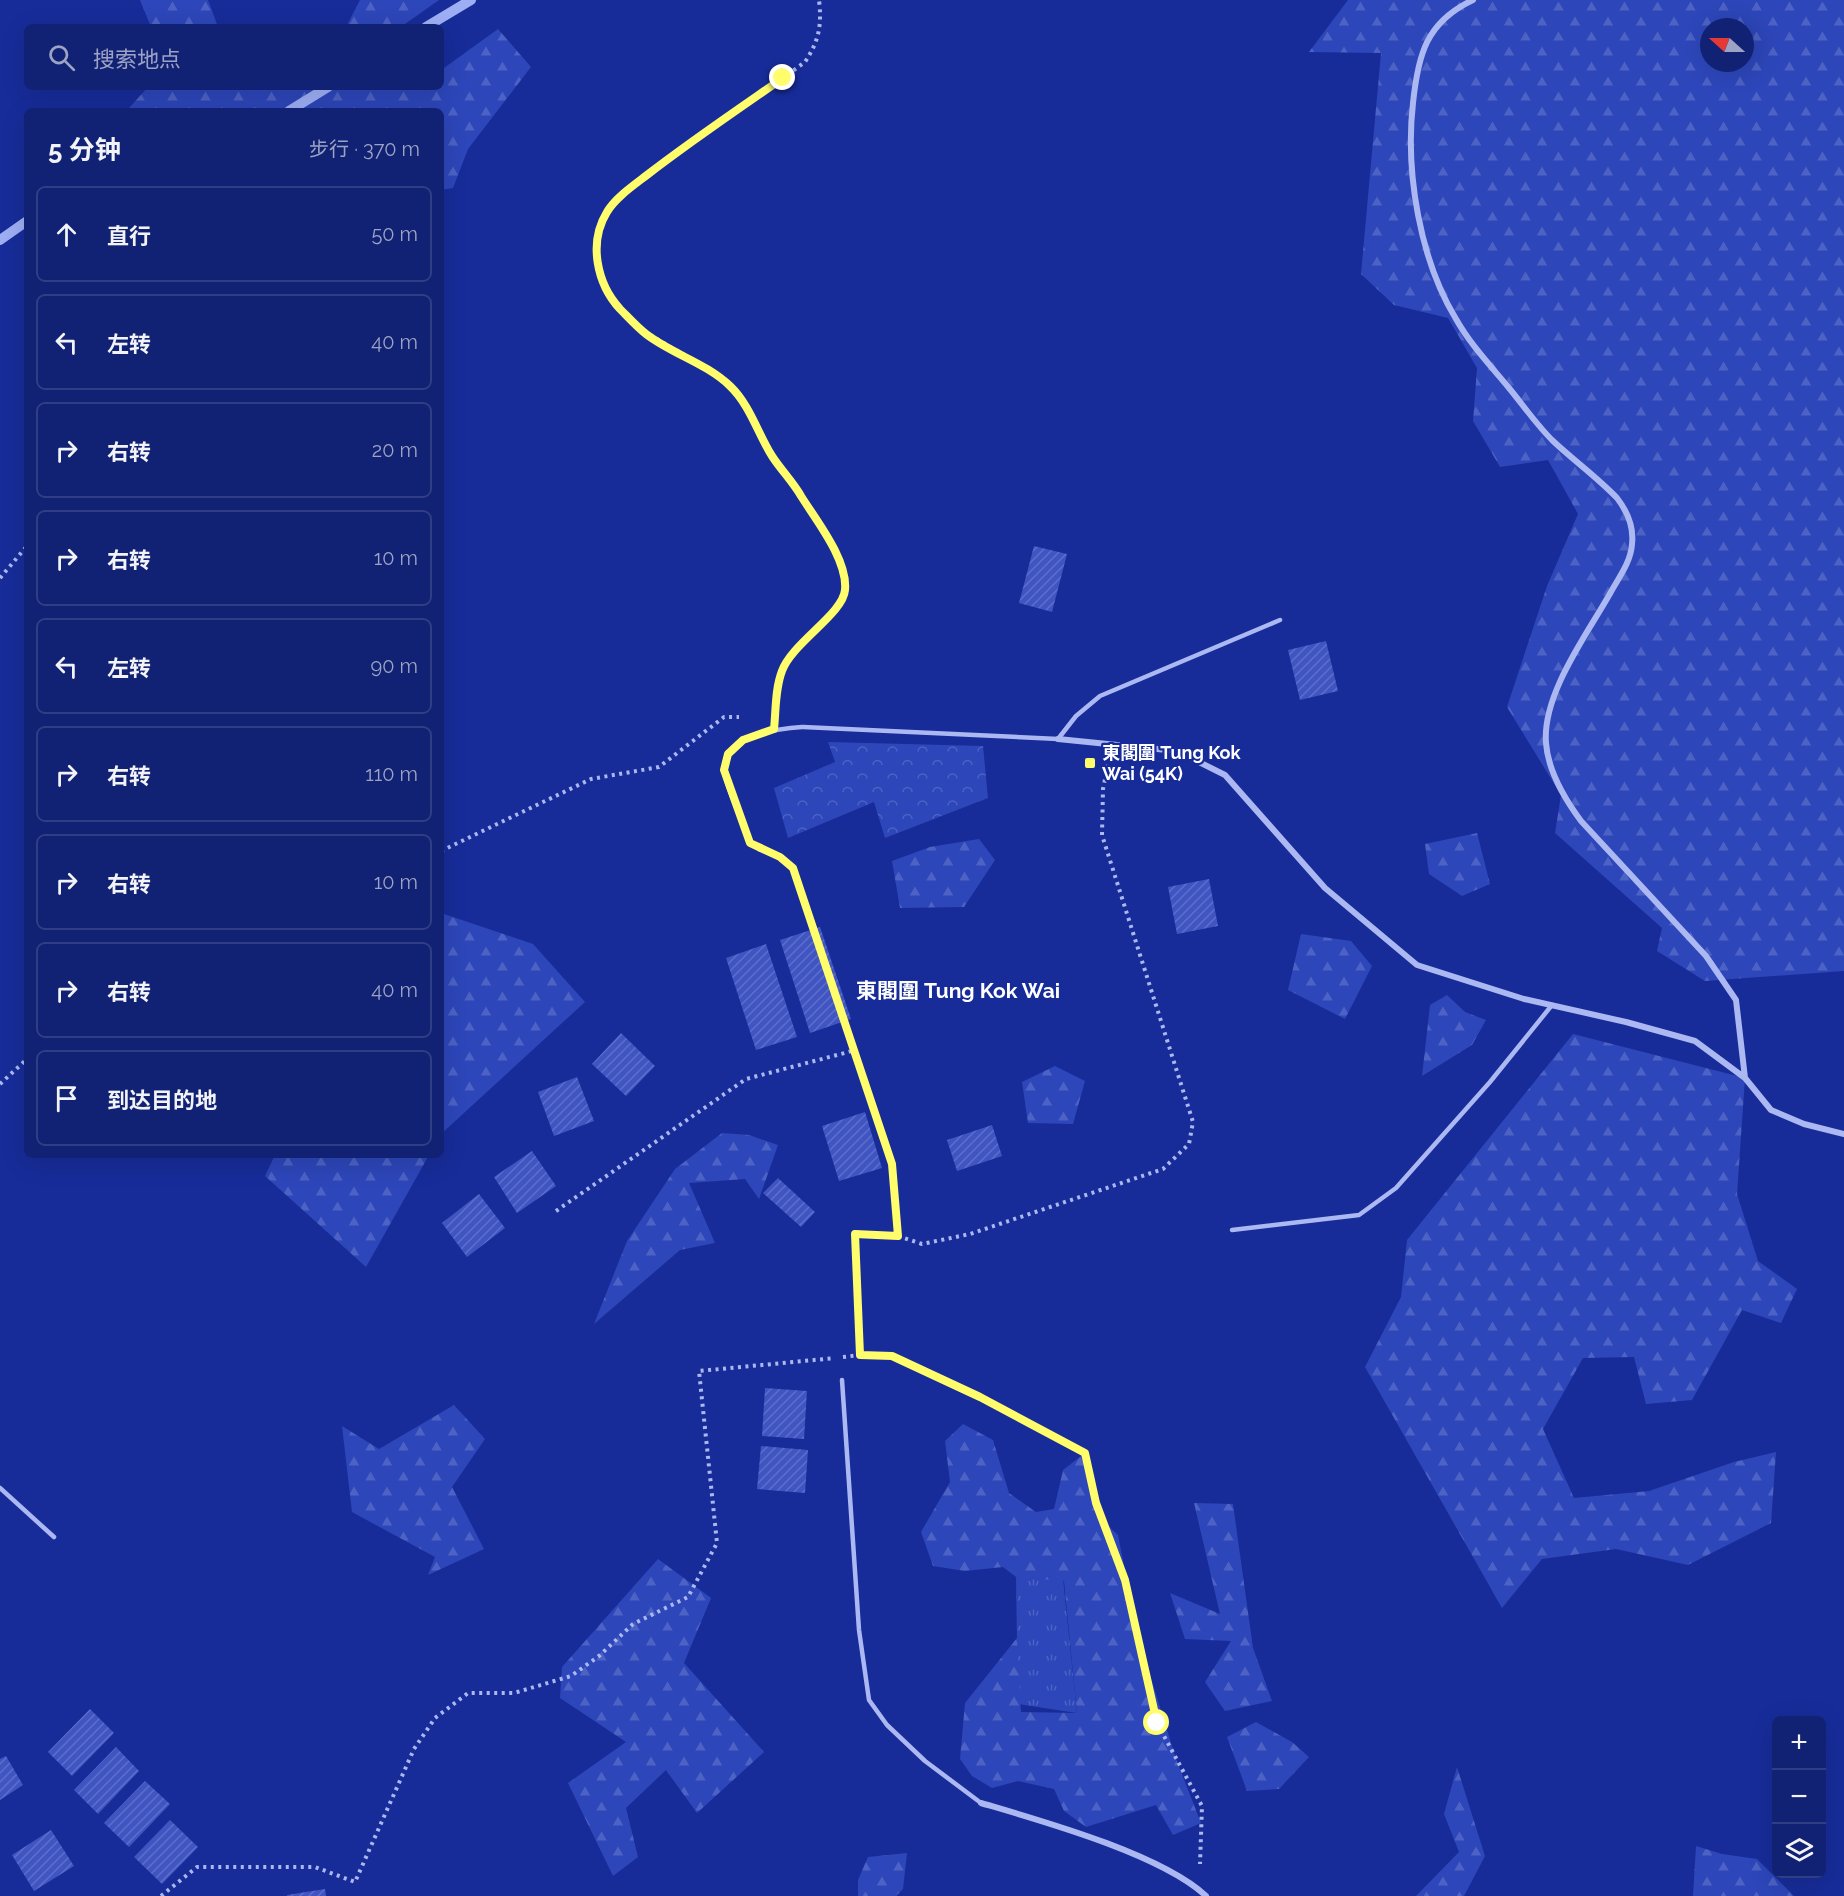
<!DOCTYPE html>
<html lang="zh">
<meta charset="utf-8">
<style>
body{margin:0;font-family:Raleway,"Noto Sans SC",sans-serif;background:#1e2e7b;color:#f1f3f6}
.controls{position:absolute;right:18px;bottom:18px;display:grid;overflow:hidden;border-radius:9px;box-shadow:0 6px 24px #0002}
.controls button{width:54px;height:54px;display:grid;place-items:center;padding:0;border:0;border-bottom:2px solid #303e85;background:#112173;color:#f1f3f6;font:30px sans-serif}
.compass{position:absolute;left:1700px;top:18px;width:54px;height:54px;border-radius:50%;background:#112173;box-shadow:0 6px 24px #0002;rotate:291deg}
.stop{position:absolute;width:18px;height:18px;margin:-14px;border:4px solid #fffd6c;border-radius:50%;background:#fff}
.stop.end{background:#fffd6c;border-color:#fff;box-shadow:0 2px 6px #0008}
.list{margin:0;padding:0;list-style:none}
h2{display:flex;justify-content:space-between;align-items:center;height:78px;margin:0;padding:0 24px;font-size:26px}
h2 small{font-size:20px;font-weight:400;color:#9ca3c4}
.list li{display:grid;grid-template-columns:39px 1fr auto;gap:18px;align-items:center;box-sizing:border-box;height:96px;margin:0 12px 12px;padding:0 12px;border:2px solid #303e85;border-radius:9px}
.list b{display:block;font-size:22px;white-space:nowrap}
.list em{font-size:20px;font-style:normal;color:#9ca3c4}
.icon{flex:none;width:33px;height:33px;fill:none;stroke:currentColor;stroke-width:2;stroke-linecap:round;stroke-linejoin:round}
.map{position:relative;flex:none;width:1844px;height:1896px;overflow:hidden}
.search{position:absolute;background:#112173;box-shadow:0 6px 24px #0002;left:24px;top:24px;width:420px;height:66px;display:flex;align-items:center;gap:15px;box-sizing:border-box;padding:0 21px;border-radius:9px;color:#9ca3c4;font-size:22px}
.panel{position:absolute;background:#112173;box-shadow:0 6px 24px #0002;left:24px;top:108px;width:420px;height:1050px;border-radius:9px}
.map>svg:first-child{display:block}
.grass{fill:url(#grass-tufts)}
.forest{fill:url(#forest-firs);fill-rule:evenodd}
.park{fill:url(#park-crowns)}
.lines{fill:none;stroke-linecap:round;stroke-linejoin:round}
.stream{stroke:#9eaef4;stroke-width:10}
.building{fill:url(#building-hatch)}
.path{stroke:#acb8f2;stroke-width:4;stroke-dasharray:3 4.5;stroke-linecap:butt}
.service{stroke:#acb8f2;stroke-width:4.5}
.minor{stroke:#acb8f2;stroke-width:6}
.route{stroke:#fffd6c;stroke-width:8}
.poi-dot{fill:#fffd6c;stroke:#172c99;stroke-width:2}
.labels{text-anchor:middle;stroke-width:4.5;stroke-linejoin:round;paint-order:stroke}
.poi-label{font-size:18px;font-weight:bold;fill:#fff;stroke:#172c99;text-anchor:start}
.quarter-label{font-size:21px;font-weight:bold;fill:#fff;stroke:#172c99}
</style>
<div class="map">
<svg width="1844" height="1896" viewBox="0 0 1844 1896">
<defs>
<pattern id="grass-tufts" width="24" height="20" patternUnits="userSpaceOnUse" patternTransform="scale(1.5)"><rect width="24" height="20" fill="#2d46b9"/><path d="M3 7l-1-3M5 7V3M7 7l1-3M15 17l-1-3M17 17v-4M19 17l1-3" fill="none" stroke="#4c62c4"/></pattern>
<pattern id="forest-firs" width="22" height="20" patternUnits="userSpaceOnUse" patternTransform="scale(1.5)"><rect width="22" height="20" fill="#2d46b9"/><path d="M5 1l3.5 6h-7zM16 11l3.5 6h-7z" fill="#4c62c4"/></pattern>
<pattern id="park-crowns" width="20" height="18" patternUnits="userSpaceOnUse" patternTransform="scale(1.5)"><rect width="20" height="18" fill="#2d46b9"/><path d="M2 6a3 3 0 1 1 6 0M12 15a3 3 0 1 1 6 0" fill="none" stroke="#4c62c4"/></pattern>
<pattern id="building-hatch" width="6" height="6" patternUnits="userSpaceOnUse" patternTransform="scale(1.5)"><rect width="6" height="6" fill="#4055c1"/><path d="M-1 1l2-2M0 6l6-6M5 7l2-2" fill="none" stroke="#5d6eca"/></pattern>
</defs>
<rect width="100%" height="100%" fill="#172c99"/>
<path class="grass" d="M1062,1569L1077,1713L1018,1704L1016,1577Z"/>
<path class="forest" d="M140,0H208L218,27H151Z
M360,0H439L405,24L407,27H346Z
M1348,0H1844V971L1705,981L1657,951L1662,928L1555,833L1561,795L1507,707L1547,586L1578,514L1548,460L1500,467L1473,421L1477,368L1448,318L1394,305L1361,274L1381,53L1309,52ZM1709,27H1745V63H1709Z
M498,29L531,67L468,149L453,188L441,190V111H132L129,108L148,87H441V65L444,68Z
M1477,833L1490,884L1462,896L1429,874L1425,844Z
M979,839L995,860L964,907L900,908L892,861L930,847Z
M441,913L533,944L585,1002L441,1134Z
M1301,934L1351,941L1372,966L1345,1019L1288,990Z
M1447,995L1465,1012L1486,1020L1472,1045L1422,1076L1430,1005Z
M1573,1034L1745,1078L1737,1194L1758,1261L1797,1289L1781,1323L1742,1310L1692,1400L1646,1404L1634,1357L1583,1358L1543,1429L1574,1498L1649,1491L1734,1462L1776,1452L1771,1523L1688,1565L1616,1549L1542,1559L1502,1608L1365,1367L1401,1297L1407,1240Z
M1055,1066L1085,1081L1073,1124L1028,1123L1022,1082Z
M722,1133L749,1135L778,1145L759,1199L745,1179L689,1183L715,1243L680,1250L594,1324L627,1241L675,1169Z
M275,1155H429L366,1267L265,1176Z
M454,1405L485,1439L452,1487L484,1549L428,1575L435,1557L352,1512L342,1426L379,1449Z
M963,1424L993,1440L1009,1493L1036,1512L1054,1509L1063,1470L1085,1453L1103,1521L1118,1535L1138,1636L1176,1759L1201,1823L1173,1835L1156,1805L1086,1827L1064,1811L1054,1789L1018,1781L992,1788L972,1776L960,1759L965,1703L1017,1638L1021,1712L1077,1713L1064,1581L1016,1577L1003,1567L965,1571L933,1566L921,1532L950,1482L945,1441Z
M1194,1503L1233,1504L1253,1648L1272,1701L1225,1711L1205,1682L1231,1641L1185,1639L1170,1593L1220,1614Z
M658,1559L711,1598L684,1663L764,1752L697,1813L666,1770L626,1808L638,1857L613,1876L568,1783L626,1742L560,1698L562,1667Z
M1256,1722L1292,1742L1309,1757L1279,1789L1247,1791L1227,1737Z
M1457,1767L1485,1856L1464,1896H1416L1459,1852L1444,1814Z
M1696,1846L1722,1854L1757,1859L1794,1896H1693Z
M907,1853L903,1889L896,1896H858V1880L868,1857Z"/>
<path class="park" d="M828,742L983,746L988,798L885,838L874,802L788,838L774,788L835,762Z"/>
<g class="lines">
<path class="stream" d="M426,27L471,0
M289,111L328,87
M0,240L27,221"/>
</g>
<path class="building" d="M1034,546L1067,554L1052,612L1019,603Z
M1326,641L1338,691L1300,700L1288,650Z
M1209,879L1218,926L1177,934L1168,887Z
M820,927L851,1019L810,1033L780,940Z
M766,944L797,1037L756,1050L726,958Z
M621,1033L655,1066L626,1096L592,1064Z
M577,1077L594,1121L554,1136L538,1092Z
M865,1112L882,1168L839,1181L822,1126Z
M992,1125L1002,1156L957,1171L947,1140Z
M532,1151L556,1186L517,1213L494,1177Z
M778,1178L815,1212L801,1227L763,1193Z
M479,1194L505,1228L467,1257L442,1223Z
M765,1388L807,1391L804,1439L762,1436Z
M761,1446L808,1450L805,1493L757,1489Z
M90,1709L114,1733L72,1776L48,1752Z
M116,1747L139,1771L98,1814L74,1790Z
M6,1756L23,1785L0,1800V1759Z
M145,1781L170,1804L129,1847L104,1823Z
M170,1820L198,1847L162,1884L134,1857Z
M51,1830L74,1866L34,1891L12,1855Z
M325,1889L326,1896H287V1895Z"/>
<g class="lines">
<path class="path" d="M0,578L27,546
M776,710C777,697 777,682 782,670C792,644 844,613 845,589C847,557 813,515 796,488C789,477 779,467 772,456C758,434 750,405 730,386C687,345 593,328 598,251C598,239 600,223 607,212C616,197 637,183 650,173C700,133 754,99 805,62C819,41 822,25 819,0
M758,849L780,857L793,868L893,1164L898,1236L855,1234L860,1355L892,1356L980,1397L1085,1453L1096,1503L1125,1580L1157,1723L1202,1806L1200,1864
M441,851L591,779L659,767L724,717H739
M0,1084L27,1059
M556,1211L746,1079L856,1050
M898,1236L922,1244L970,1234L1163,1169L1189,1144L1193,1122L1102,835L1103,789L1108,765
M843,1357L860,1355
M161,1896L197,1867H315L355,1882L414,1749L435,1718L468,1693H514L571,1676L599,1656L633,1624L688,1597L717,1543L699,1371L835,1358"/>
<path class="service" d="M746,832C741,818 724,782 724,770C723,733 778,729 803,727L1058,739L1076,716L1100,696L1280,620
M1232,1230L1359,1215L1396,1188L1490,1082L1552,1005
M842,1380L859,1630L869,1700L887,1725L925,1761L981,1803
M0,1488L54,1537"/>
<path class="minor" d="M1473,0C1426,22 1418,55 1413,103C1405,172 1420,260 1456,319C1470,344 1490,365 1509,388C1523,405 1536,424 1552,440C1573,460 1597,477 1617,498C1627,511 1634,527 1632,544C1631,561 1620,576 1612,590C1589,632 1542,693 1546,743C1548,771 1564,798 1581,821L1706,956L1736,1000L1745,1078
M1058,739L1177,751L1225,775L1325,888L1417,965L1524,999L1626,1022L1695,1041L1745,1078L1771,1110L1804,1124L1844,1134
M981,1803C1042,1821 1161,1854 1206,1896"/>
</g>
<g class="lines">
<path class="route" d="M783,78C737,110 691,141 647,175C634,185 615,198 607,212C588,243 597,284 620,309C628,317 637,327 646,334C672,354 706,363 730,386C750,405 758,434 772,456C781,470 793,482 801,496C816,520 848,560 845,590C843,614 792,643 782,671C775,689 776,710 774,729L743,740L728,754L724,770L750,843L780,857L793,868L892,1164L898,1236L855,1234L860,1355L892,1356L980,1397L1085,1453L1096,1503L1125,1580L1157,1723"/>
</g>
<rect class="poi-dot" x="1084" y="757" width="12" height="12" rx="3"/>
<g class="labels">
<g class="poi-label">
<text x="1102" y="759">東閣圍 Tung Kok<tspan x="1102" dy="21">Wai (54K)</tspan></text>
</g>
<g class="quarter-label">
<text x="958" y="998">東閣圍 Tung Kok Wai</text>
</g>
</g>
</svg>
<div class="controls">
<button>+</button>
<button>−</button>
<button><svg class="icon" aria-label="layers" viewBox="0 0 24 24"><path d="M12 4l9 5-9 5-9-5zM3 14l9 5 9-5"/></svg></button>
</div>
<svg class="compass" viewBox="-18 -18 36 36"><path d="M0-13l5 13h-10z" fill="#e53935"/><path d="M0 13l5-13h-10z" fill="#9ca3c4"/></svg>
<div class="stop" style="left:1157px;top:1723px"></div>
<div class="stop end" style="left:783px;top:78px"></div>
<div class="search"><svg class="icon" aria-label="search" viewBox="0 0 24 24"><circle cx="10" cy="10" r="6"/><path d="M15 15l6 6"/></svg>搜索地点</div>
<section class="panel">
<h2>5 分钟<small>步行 · 370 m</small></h2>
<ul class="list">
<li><svg class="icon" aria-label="ahead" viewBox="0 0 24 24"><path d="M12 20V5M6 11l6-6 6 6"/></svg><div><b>直行</b></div><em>50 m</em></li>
<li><svg class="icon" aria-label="left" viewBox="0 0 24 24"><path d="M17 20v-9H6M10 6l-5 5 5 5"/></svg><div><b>左转</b></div><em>40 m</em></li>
<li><svg class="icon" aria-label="right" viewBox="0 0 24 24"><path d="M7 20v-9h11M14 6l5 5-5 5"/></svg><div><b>右转</b></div><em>20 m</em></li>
<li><svg class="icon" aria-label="right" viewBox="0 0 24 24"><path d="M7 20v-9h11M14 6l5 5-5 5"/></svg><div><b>右转</b></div><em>10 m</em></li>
<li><svg class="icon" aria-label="left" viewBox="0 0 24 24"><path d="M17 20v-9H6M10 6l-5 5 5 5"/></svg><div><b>左转</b></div><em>90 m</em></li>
<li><svg class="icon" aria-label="right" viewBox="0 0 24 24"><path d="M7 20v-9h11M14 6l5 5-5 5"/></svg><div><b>右转</b></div><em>110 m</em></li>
<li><svg class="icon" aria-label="right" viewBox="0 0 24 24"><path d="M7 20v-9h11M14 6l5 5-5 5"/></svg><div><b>右转</b></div><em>10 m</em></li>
<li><svg class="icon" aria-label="right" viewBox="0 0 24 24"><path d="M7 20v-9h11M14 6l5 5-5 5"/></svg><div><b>右转</b></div><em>40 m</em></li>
<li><svg class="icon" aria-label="arrive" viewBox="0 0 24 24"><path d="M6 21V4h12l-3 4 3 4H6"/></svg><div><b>到达目的地</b></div></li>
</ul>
</section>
</div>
